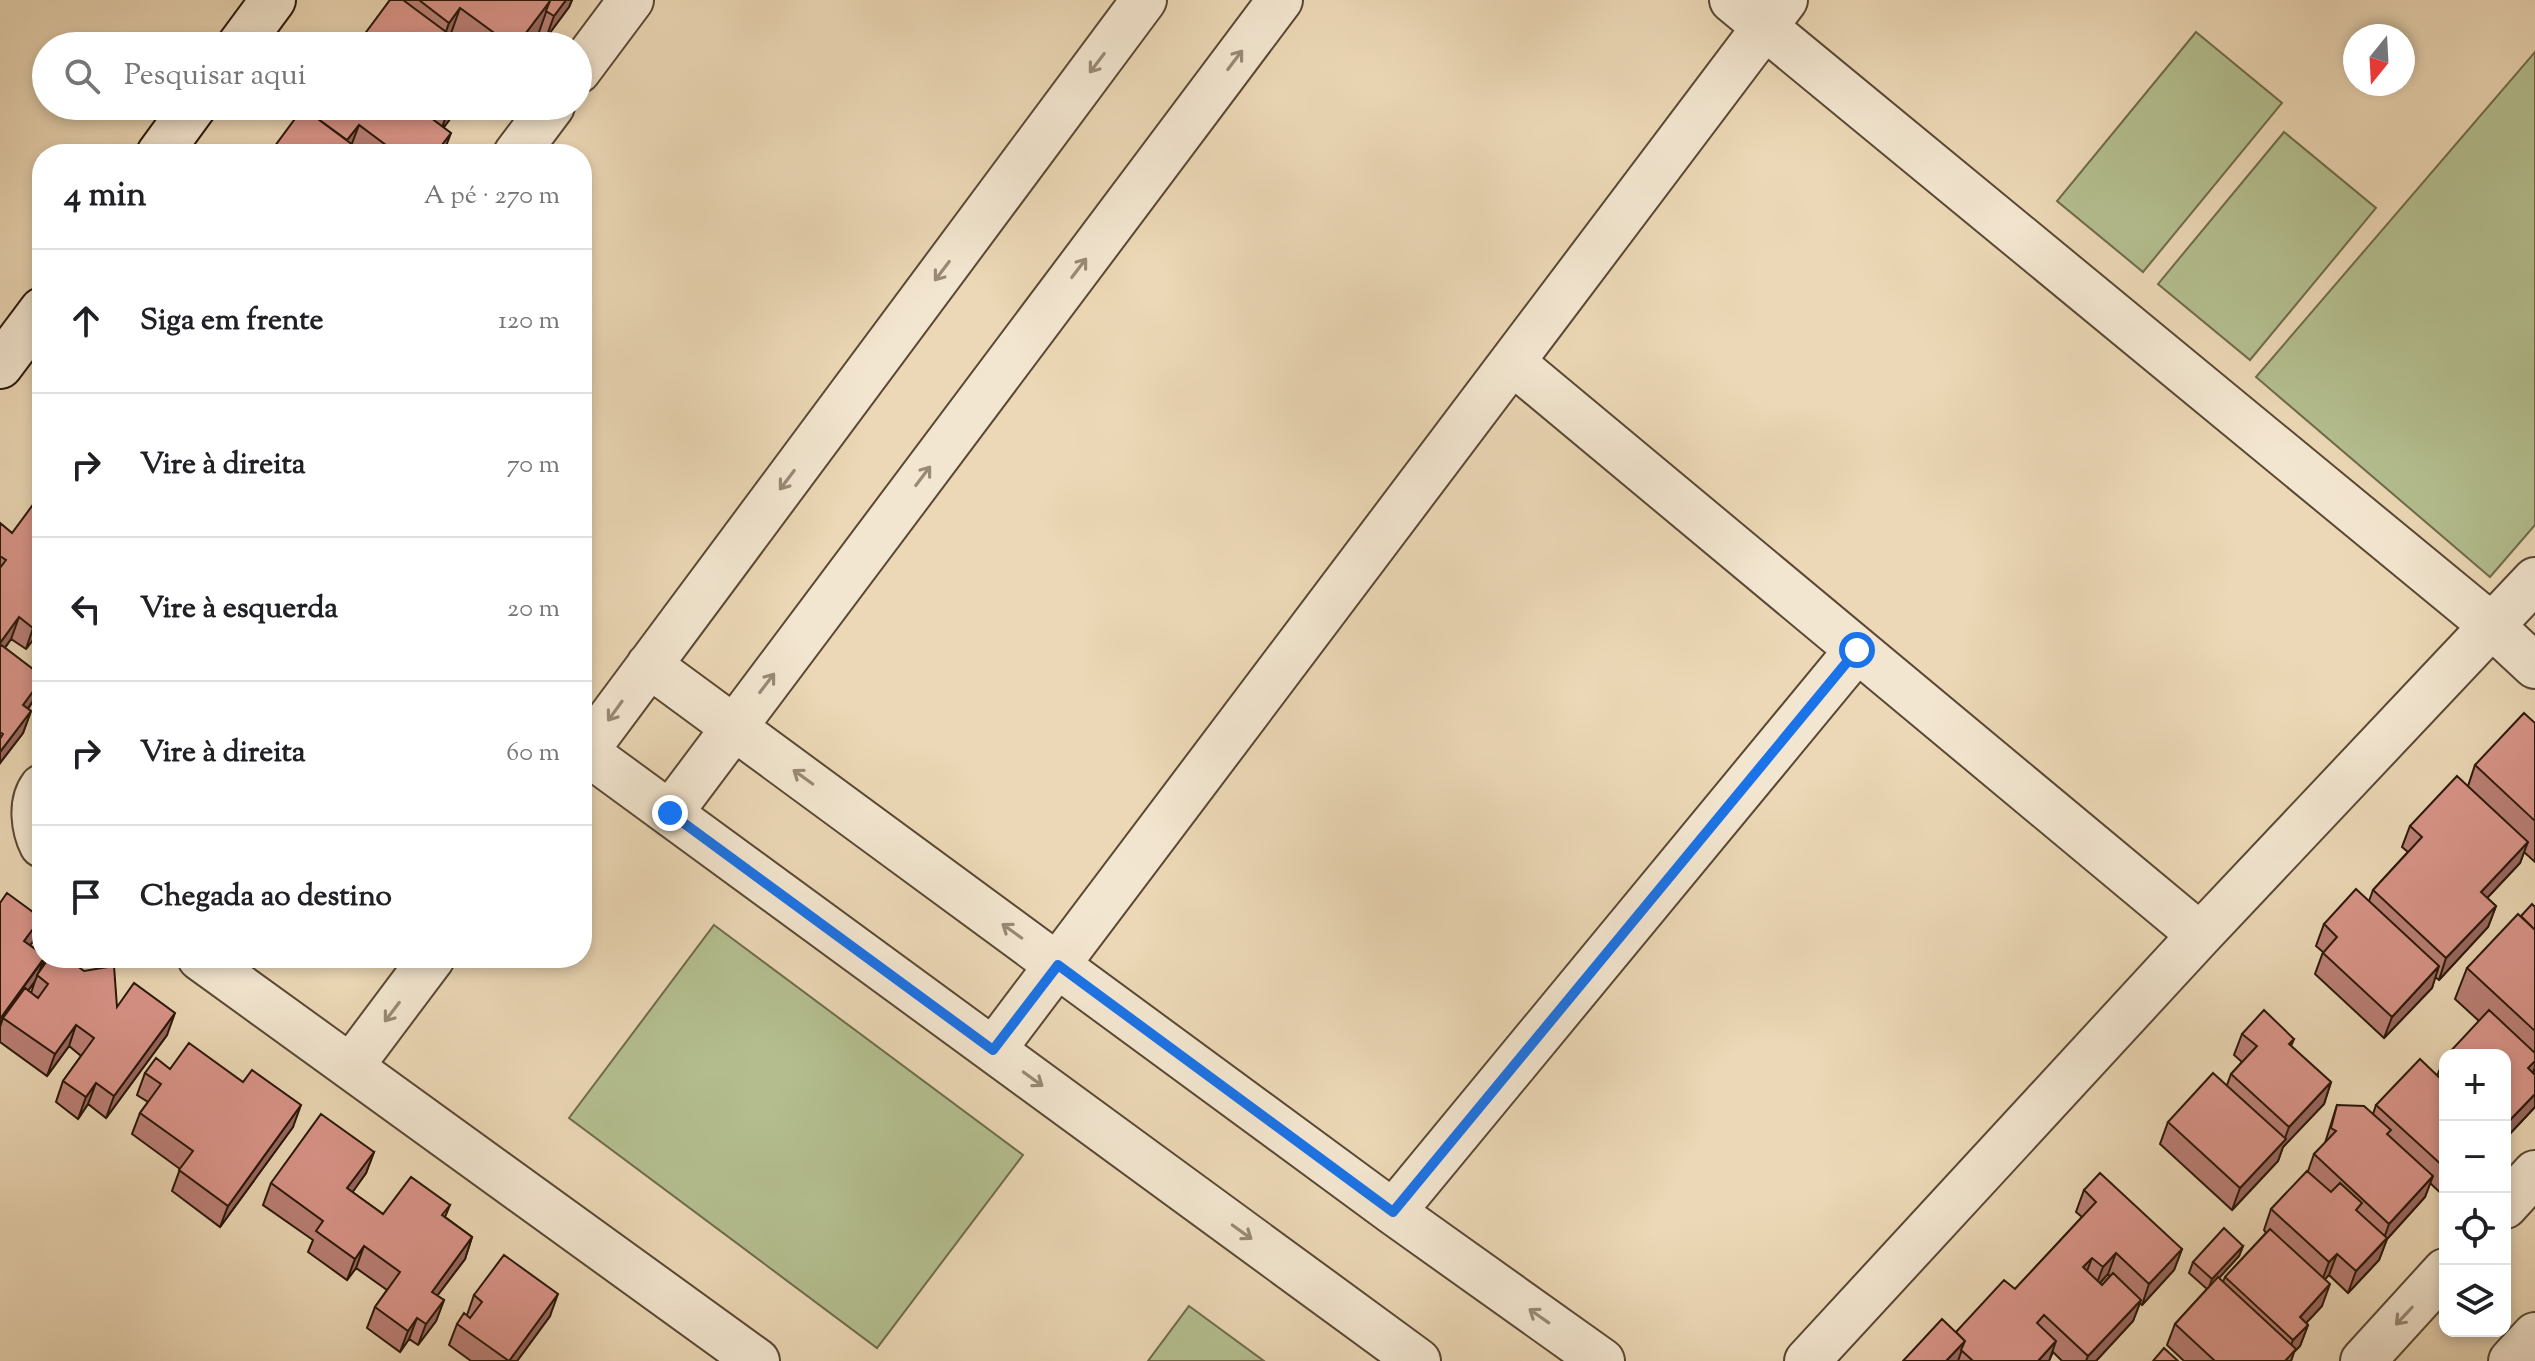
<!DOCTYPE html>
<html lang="pt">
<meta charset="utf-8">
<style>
body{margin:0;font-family:"Sorts Mill Goudy",serif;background:#f6f6f6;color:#202124}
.controls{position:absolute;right:24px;bottom:24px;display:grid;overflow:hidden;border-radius:16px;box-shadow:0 4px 12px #0003}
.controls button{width:72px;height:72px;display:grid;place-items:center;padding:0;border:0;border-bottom:2px solid #e0e0e0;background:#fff;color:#202124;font:40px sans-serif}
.compass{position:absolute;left:2343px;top:24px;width:72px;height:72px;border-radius:50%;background:#fff;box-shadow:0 4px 12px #0003;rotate:198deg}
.stop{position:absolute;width:24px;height:24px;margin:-18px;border:6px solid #1a73e8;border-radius:50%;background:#fff}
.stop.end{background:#1a73e8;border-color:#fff;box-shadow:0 2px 8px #0008}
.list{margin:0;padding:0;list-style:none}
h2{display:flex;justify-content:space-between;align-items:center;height:104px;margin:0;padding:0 32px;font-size:34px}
h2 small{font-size:26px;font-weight:400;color:#757577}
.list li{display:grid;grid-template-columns:52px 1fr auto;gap:24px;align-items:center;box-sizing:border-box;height:144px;padding:0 32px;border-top:2px solid #e0e0e0}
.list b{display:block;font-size:30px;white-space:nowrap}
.list em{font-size:26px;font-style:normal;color:#757577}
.icon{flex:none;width:44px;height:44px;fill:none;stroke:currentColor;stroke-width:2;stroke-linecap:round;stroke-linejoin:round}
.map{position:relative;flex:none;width:2535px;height:1361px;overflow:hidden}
.search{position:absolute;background:#fff;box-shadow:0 4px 12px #0003;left:32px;top:32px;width:560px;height:88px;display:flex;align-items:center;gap:20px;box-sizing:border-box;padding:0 28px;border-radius:44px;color:#757577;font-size:30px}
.panel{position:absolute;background:#fff;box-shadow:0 4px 12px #0003;left:32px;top:144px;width:560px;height:824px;border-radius:32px}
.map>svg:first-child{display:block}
.green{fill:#b4bf90;stroke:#6f6c4c;stroke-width:2}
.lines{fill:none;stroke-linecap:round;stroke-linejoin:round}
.street-casing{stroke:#5a4834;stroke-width:48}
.secondary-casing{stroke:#2a1809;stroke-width:48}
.street{stroke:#f3e6d0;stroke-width:44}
.secondary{stroke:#f3e6d0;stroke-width:44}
.wall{fill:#bb8077;stroke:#2a1809;stroke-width:2;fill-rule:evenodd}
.shaded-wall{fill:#996861;stroke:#2a1809;stroke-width:2}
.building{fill:#da958a;stroke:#2a1809;stroke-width:2}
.oneway{stroke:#998976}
.route{stroke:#1a73e8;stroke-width:10}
</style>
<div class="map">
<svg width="2535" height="1361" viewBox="0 0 2535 1361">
<rect width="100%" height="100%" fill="#ecd8b6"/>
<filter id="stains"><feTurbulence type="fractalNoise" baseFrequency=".0025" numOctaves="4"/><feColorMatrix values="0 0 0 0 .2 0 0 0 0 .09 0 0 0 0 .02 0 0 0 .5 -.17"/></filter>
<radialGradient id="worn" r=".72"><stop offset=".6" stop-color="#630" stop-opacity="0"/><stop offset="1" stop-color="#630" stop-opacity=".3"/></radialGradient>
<path class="green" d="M2196,32L2282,103L2143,272L2057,201Z
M2535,52V525L2490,577L2256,377Z
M2284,132L2376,208L2250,360L2158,284Z
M714,925L1023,1155L877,1348L569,1118Z
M1189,1306L1264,1361H1148Z"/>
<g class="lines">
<g class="street-casing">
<path id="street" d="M1732,0L2492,626L2535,666
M578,71L631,0
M516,154L552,106
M1512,362L2200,935
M649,665L1393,1212L1602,1361
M586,752L1418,1361
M582,756L1144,0
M42,787C30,803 34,829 42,845
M670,813L1280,0
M200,958L757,1361
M993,1050L1785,0
M351,1066L432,958
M2505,1206L2535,1173
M1393,1212L1857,650
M1807,1361L2200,935L2535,580
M2363,1361L2445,1271
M2511,1361L2535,1335"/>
</g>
<g class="secondary-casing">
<path id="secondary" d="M239,46L273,0
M159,154L194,106
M0,366L42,310"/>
</g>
<use href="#street" class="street"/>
<use href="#secondary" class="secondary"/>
</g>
<path class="wall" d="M390,0H572L569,7L546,38L539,32L528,46H357Z
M308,106H459L444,127L443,154H269Z
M42,456V478L36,473Z
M0,523L12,533L42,628L26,649L11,639L5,648L42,676V680L35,698L28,709L31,711L23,733L0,763Z
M2535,723V862L2524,852L2520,863L2487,898L2496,906L2488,927L2439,980L2435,977L2432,988L2384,1038L2315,974L2323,952L2316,946L2324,924L2369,901L2373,890L2408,852L2402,847L2410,826L2468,786L2475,765Z
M0,903L34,940L30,945L45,958L40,972L49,958H83L80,968L117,1007L167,1035L106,1118L88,1104L78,1119L56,1102L63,1081L81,1056L69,1046L47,1076L0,1042ZM35,981L31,993L28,991Z
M2535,907V1073L2533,1071V1073L2535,1107L2505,1139V1055L2479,1021L2455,999L2467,968L2521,916Z
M2242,1034L2294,1039L2291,1046L2331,1082L2324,1104L2283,1147L2278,1161L2232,1210L2160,1144L2168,1122L2227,1085L2231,1074L2242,1062L2234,1055Z
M2445,1057V1197L2430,1183L2425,1197L2387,1239L2379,1260L2348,1293L2329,1275L2325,1279L2322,1306L2306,1323L2308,1325L2300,1346L2294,1352L2291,1361H2184L2167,1345L2175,1324L2207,1289L2189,1273L2193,1262L2243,1246L2239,1256L2219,1278L2223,1282L2225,1277L2266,1233L2264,1230L2271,1209L2308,1171L2314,1154L2325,1143L2337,1105L2373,1114L2376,1105L2437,1076Z
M170,1069L293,1127L220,1227L172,1191L180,1169L132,1134L140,1113L148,1102L137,1095L145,1073Z
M374,1152L366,1173L352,1192L383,1214L450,1205L445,1217L472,1237L465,1259L437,1296L444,1300L436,1321L418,1345L409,1339L400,1352L367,1328L375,1307L387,1290L356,1268L347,1280L308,1252L313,1240L263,1205L271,1183Z
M2084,1190L2182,1249L2174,1270L2142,1305L2140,1303L2133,1321L2096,1361H2062L2053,1352L2049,1361H1903L1956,1332L2015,1289L2082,1217L2076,1212ZM2108,1274L2110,1276L2102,1285L2100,1283Z
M474,1295L550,1316L517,1361H471L449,1345L457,1324L467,1315Z"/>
<path class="shaded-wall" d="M566,0H572L569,7L546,38L554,16Z
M550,1L539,32L528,46H516Z
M460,8L449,39L441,46L449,23Z
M451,106H460L441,131L448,110Z
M359,125L351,146L341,148Z
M451,133L443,154H435Z
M19,617L11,639L0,654V643Z
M42,617V628L26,649L33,628Z
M42,679L35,698L15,726L23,705Z
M31,711L23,733L0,763V752Z
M2528,842L2520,863L2473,913L2481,892Z
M2496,906L2488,927L2439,980L2446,958Z
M41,918L34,940L17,962L24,941Z
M45,958L35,981L7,1020L3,1018L0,1027V1019Z
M2439,966L2432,988L2384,1038L2392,1017Z
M175,1013L167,1035L106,1118L114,1096Z
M76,1025L69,1046L47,1076L55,1054Z
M2535,1061V1067L2531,1078L2528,1068Z
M2331,1082L2324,1104L2283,1147L2278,1161L2232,1210L2240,1188L2284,1141L2289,1127Z
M96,1083L88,1104L78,1119L86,1097Z
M2535,1094V1107L2505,1139V1135L2510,1120Z
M301,1105L293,1127L220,1227L228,1206Z
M374,1152L366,1173L340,1210L347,1188Z
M2433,1176L2425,1197L2387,1239L2379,1260L2348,1293L2356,1271L2382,1244L2389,1224Z
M472,1237L465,1259L424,1313L432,1292Z
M364,1246L356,1268L347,1280L355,1259Z
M2243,1246L2239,1256L2208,1290L2212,1279Z
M2182,1249L2174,1270L2142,1305L2149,1284Z
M2116,1253L2108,1274L2095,1288L2103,1267Z
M2337,1254L2329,1275L2321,1283L2329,1262Z
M2092,1258L2084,1279L2083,1267Z
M2330,1284L2322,1306L2292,1338L2300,1317Z
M558,1294L550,1316L517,1361H509Z
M444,1300L436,1321L418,1345L426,1324Z
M2141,1300L2133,1321L2096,1361H2086L2088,1356Z
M417,1318L409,1339L400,1352L408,1331Z
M2308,1325L2300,1346L2294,1352L2291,1361H2285L2293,1340Z
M1965,1341L1958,1361H1946Z
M2056,1341L2049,1361H2038Z"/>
<path class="building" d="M390,0H403L465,46H363L358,43Z
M419,0H548L550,1L516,46H512L460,8L449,23Z
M548,0H566L554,16L546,11L550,1Z
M308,106H415L451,133L435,154H398L359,125L347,140L306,110Z
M303,108L365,154H269Z
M32,506L42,513V617L33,628L19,617L0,643V568L6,560L0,556V523L12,533Z
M0,644L42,676V679L23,705L31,711L0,752V739L3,734L0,732Z
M2524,713L2535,723V821L2475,765Z
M2457,776L2528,842L2481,892L2496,906L2446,958L2373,890L2422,837L2410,826Z
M2356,889L2439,966L2392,1017L2323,953L2337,937L2324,924Z
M7,893L41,918L24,941L42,954V958H44L0,1019V903Z
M2532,904L2535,907V930L2521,916Z
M2518,914L2535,930V1031L2467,968Z
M49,958H82L76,965L84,971L114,966L117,1007L134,983L175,1013L114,1096L96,1083L86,1097L63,1081L94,1038L76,1025L55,1054L3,1018L25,988L38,998L48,984L37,975Z
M2264,1010L2294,1039L2289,1044L2331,1082L2289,1127L2231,1074L2257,1046L2242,1034Z
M2489,1010L2535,1053V1061L2528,1068L2535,1075V1094L2510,1120L2505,1115V1055H2447Z
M189,1043L243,1082L252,1070L301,1105L228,1206L179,1170L193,1151L140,1113L161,1084L145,1073L156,1058L170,1069Z
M2420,1059L2445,1083V1168L2376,1105Z
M2213,1073L2286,1139L2240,1188L2168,1122Z
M2337,1105L2364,1106L2391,1130L2387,1134L2433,1176L2389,1224L2314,1154L2336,1131L2331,1128Z
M321,1114L374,1152L347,1188L383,1214L411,1177L450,1205L442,1215L472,1237L432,1292L444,1300L426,1324L417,1318L408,1331L375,1307L400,1272L364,1246L355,1259L316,1231L323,1221L271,1183Z
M2307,1171L2331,1192L2340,1183L2362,1203L2356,1210L2387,1238L2356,1271L2337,1254L2329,1262L2271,1209Z
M2100,1173L2182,1249L2149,1284L2116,1253L2103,1267L2092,1258L2083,1267L2102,1285L2113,1273L2141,1300L2088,1356L2044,1315L2037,1323L2056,1341L2038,1361H1973L1961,1350L1965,1341L1956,1332L2004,1280L2015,1289L2096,1202L2084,1190Z
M2224,1228L2243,1246L2212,1279L2193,1262Z
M2270,1229L2330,1284L2300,1317L2308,1325L2293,1340L2225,1277Z
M504,1255L558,1294L509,1361L457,1324L464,1313L470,1318L482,1302L474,1295Z
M2218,1277L2296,1349L2285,1361H2215L2175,1324Z
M1942,1319L1965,1341L1946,1361H1903Z
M2164,1348L2178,1361H2153Z"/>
<defs><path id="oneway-shaft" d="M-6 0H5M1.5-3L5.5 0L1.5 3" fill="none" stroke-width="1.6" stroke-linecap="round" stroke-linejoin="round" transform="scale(2)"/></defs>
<g class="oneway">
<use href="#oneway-shaft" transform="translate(1235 60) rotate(-53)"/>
<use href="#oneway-shaft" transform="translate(1097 63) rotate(127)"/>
<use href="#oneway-shaft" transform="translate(1079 268) rotate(-53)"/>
<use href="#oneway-shaft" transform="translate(942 271) rotate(127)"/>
<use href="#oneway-shaft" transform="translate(923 476) rotate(-53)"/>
<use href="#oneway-shaft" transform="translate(787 480) rotate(127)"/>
<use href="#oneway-shaft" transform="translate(767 683) rotate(-53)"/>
<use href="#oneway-shaft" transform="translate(615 711) rotate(126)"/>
<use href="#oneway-shaft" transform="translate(803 777) rotate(-144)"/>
<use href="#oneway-shaft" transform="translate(1012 931) rotate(-144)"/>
<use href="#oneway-shaft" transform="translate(392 1012) rotate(127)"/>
<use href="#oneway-shaft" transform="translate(1033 1079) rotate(36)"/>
<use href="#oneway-shaft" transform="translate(1242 1232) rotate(36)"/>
<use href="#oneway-shaft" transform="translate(1539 1316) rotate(-145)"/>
<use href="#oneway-shaft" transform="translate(2404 1316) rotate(133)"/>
</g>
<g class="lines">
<path class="route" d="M670,813L993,1050L1058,965L1393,1212L1857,650"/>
</g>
<rect width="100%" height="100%" filter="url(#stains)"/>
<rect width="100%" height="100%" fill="url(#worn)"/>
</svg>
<div class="controls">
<button>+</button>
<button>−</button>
<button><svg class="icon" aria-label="locate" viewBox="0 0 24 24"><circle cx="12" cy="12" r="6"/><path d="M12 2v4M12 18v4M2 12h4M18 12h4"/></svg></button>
<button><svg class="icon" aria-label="layers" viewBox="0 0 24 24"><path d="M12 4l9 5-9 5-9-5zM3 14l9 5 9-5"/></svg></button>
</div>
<svg class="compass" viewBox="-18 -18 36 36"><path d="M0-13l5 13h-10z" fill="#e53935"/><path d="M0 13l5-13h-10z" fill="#757577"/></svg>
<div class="stop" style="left:1857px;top:650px"></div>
<div class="stop end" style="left:670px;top:813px"></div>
<div class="search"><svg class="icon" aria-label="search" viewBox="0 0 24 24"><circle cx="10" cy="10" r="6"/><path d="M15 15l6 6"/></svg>Pesquisar aqui</div>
<section class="panel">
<h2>4 min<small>A pé · 270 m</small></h2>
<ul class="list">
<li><svg class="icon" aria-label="ahead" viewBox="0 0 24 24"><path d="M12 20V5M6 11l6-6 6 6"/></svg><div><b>Siga em frente</b></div><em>120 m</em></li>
<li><svg class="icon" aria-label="right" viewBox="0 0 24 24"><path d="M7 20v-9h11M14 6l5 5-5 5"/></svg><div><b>Vire à direita</b></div><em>70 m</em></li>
<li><svg class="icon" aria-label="left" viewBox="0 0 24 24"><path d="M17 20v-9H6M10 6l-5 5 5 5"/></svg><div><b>Vire à esquerda</b></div><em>20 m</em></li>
<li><svg class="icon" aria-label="right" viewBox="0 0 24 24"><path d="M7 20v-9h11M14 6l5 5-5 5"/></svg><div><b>Vire à direita</b></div><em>60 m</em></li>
<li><svg class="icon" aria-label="arrive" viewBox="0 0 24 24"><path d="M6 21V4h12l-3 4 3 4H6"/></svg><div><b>Chegada ao destino</b></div></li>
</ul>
</section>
</div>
